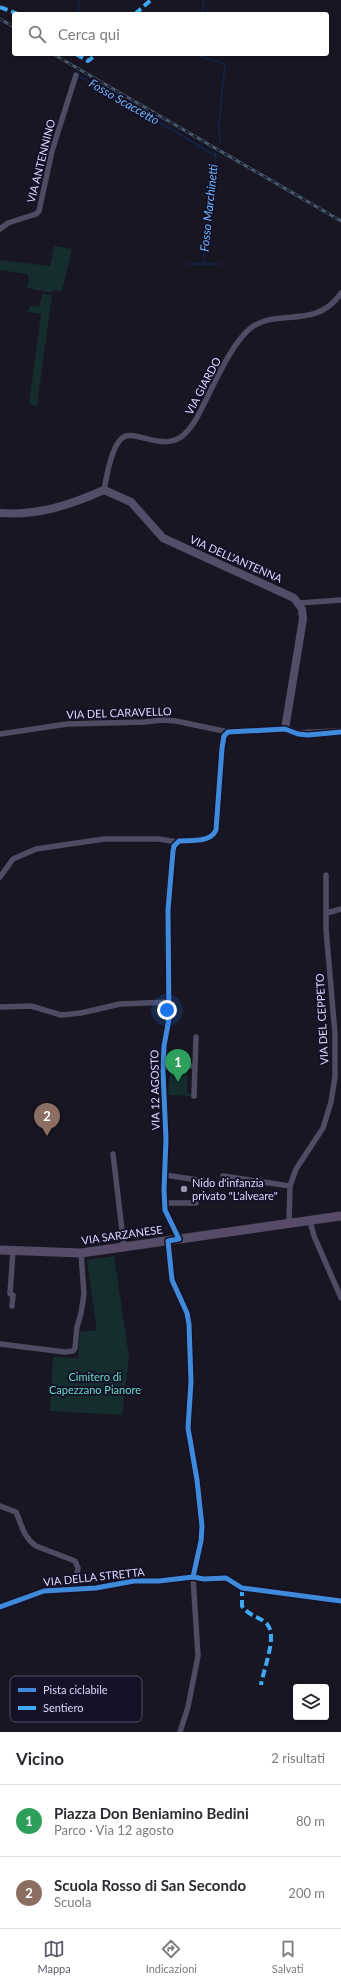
<!DOCTYPE html>
<html lang="it">
<meta charset="utf-8">
<style>
body{margin:0;font-family:Lato,sans-serif;background:#f2f2f3;color:#2b2b33}
.controls{position:absolute;right:12px;bottom:12px;display:grid;overflow:hidden;border-radius:4px;box-shadow:0 2px 6px #0003}
.controls button{width:36px;height:36px;display:grid;place-items:center;padding:0;border:0;border-bottom:1px solid #e1e1e2;background:#fff;color:#2b2b33;font:20px sans-serif}
.you{position:absolute;left:167px;top:1010px;width:14px;height:14px;margin:-10px;border:3px solid #fff;border-radius:50%;background:#1a73e8;box-shadow:0 0 0 6px #1a73e833}
.badge{display:grid;place-items:center;width:26px;height:26px;border-radius:50%;background:#5c5b6b;color:#fff;font-size:13px;font-weight:700}
.pin{position:absolute;translate:-50% -33px;filter:drop-shadow(0 1px 2px #0008)}
.pin::after{content:'';position:absolute;top:21px;width:14px;height:12px;background:inherit;clip-path:polygon(0 0,100% 0,50% 100%)}
.list{margin:0;padding:0;list-style:none}
h2{display:flex;justify-content:space-between;align-items:center;height:52px;margin:0;padding:0 16px;font-size:17px}
h2 small{font-size:13px;font-weight:400;color:#7c7c81}
.list li{display:grid;grid-template-columns:26px 1fr auto;gap:12px;align-items:center;box-sizing:border-box;height:72px;padding:0 16px;border-top:1px solid #e1e1e2}
.list b{display:block;font-size:15px;white-space:nowrap}
.list p{margin:0;font-size:13px;white-space:nowrap;color:#7c7c81}
.list em{font-size:13px;font-style:normal;color:#7c7c81}
.icon{flex:none;width:22px;height:22px;fill:none;stroke:currentColor;stroke-width:2;stroke-linecap:round;stroke-linejoin:round}
.map{position:relative;flex:none;width:341px;height:1732px;overflow:hidden}
.search{position:absolute;background:#fff;box-shadow:0 2px 6px #0003;left:12px;right:12px;top:12px;height:44px;display:flex;align-items:center;gap:10px;box-sizing:border-box;padding:0 14px;border-radius:4px;color:#7c7c81;font-size:15px}
.sheet{height:196px;background:#fff}
nav{display:flex;justify-content:space-around;align-items:center;box-sizing:border-box;height:56px;border-top:1px solid #e1e1e2;background:#fff;font-size:11px;color:#7c7c81}
nav a{display:grid;justify-items:center;gap:2px}
nav .on{color:#5c5b6b}
.map>svg:first-child{display:block}
.green{fill:#152d2f}
.lines{fill:none;stroke-linecap:round;stroke-linejoin:round}
.stream{stroke:#122447;stroke-width:1.5}
.street{stroke:#4d4c62;stroke-width:5.5}
.secondary{stroke:#514f68;stroke-width:8}
.primary{stroke:#564c67;stroke-width:9}
.rail-casing{stroke:#46596a;stroke-width:3}
.rail{stroke:#151127;stroke-width:1.5;stroke-dasharray:4.5;stroke-linecap:butt}
.quiet{stroke:#3fa9f5;stroke-width:4;stroke-dasharray:8 4;stroke-linecap:butt}
.cycleway-casing{stroke:#151127;stroke-width:8}
.cycleway{stroke:#408adc;stroke-width:5}
.poi-dot{fill:#9995b0;stroke:#151127;stroke-width:1.5}
.labels{text-anchor:middle;stroke-width:4;stroke-linejoin:round;paint-order:stroke}
.street-label{font-size:11px;fill:#ded9fd;stroke:#151127}
.poi-label{font-size:11px;fill:#ded9fd;stroke:#151127;text-anchor:start}
.park-label{font-size:11px;fill:#67dbc1;stroke:#151127}
.water-label{font-size:12px;font-style:italic;fill:#6bb3f9;stroke:#151127}
.key{fill:#151127;stroke:#514d67;stroke-width:1}
.key-label{font-size:11px;fill:#ded9fd}
</style>
<div class="map">
<svg width="341" height="1732" viewBox="0 0 341 1732">
<rect width="100%" height="100%" fill="#181622"/>
<path class="green" d="M54,246L72,249L62,291L53,290L52,293L27,288L29,280L27,274L0,270V260L50,266Z
M42,294L52,295L37,406L29,404L41,314L28,312L30,306L39,307Z
M170,1070H187V1093L192,1094V1096L168,1095Z
M114,1256L129,1357L122,1415L50,1411L53,1357L78,1358L80,1332L97,1330L87,1260Z"/>
<g class="lines">
<path class="stream" d="M78,14L79,0
M202,14L204,0
M198,54L202,57L223,63L225,66L219,122L220,143
M78,76L94,83L216,156
M187,264H221
M203,264L216,156L215,152"/>
<path class="street" d="M0,229L8,223L36,214L39,211L52,151L76,75
M104,490C107,475 111,448 122,438C132,428 161,451 181,437C187,433 191,427 195,421C210,395 229,344 252,327C279,308 316,330 341,293
M299,603L341,600
M0,734L67,724L145,722L162,720L176,721L228,732L285,729
M177,842L173,851L168,893L167,941L169,1002L163,1072L166,1139L164,1190L165,1210L179,1239
M0,877L13,859L36,849L104,839H159L177,842L211,837L216,830L222,748L224,736L228,732
M327,913L341,909
M0,1007L31,1006L61,1015L81,1013L120,1004L169,1002
M163,1066H195L194,1096
M195,1066L196,1037
M113,1154L124,1247
M165,1175L198,1180
M223,1176L290,1186
M165,1203H196
M310,1221L314,1236L341,1298
M289,1223L290,1186L296,1169L323,1128L331,1102L335,1077V1034L326,929V875
M168,1241L172,1280L187,1313L189,1324L191,1382L188,1428L197,1480L202,1526L201,1541L193,1577L198,1656L188,1707L180,1732
M12,1306L13,1295L10,1294L13,1251
M0,1344L65,1352L73,1351L75,1348L77,1327L81,1313L84,1294L81,1253
M0,1506L16,1512C22,1525 23,1537 36,1546L75,1561L78,1568L75,1588
M0,1607L44,1591L96,1588L134,1581H159L193,1577"/>
<path class="secondary" d="M0,513C38,516 70,505 104,490L131,502L163,538L294,598L302,609L303,619L285,729L298,734L341,732"/>
<path class="primary" d="M0,1250L81,1253L341,1216"/>
<g class="rail-casing">
<path id="rail" d="M0,19L14,27
M53,54L341,221"/>
</g>
<use href="#rail" class="rail"/>
<path class="quiet" d="M0,7L18,14
M135,14L151,0
M76,54L88,61L97,54
M242,1588V1606C250,1617 259,1616 267,1624C278,1636 263,1670 261,1685"/>
<g class="cycleway-casing">
<path id="cycleway" d="M193,1577L201,1541L202,1526L197,1480L188,1428L191,1382L189,1324L187,1313L172,1280L168,1241L179,1239L165,1210L164,1190L166,1139L163,1072L164,1046L169,1019L168,910L173,851L174,846L179,841C192,840 210,843 216,830L222,748L224,736L228,732L285,729L298,734L308,735L341,732
M0,1607L44,1591L96,1588L134,1581H159L193,1577L204,1579L226,1578L242,1588L341,1601"/>
</g>
<use href="#cycleway" class="cycleway"/>
</g>
<circle class="poi-dot" cx="184" cy="1189" r="4"/>
<g class="labels">
<g class="street-label">
<text transform="translate(41 161) rotate(-76)" y="4">VIA ANTENNINO</text>
<text transform="translate(203 386) rotate(-62)" y="4">VIA GIARDO</text>
<text transform="translate(236 559) rotate(24)" y="4">VIA DELL'ANTENNA</text>
<text transform="translate(119 713) rotate(-2)" y="4">VIA DEL CARAVELLO</text>
<text transform="translate(322 1019) rotate(-93)" y="4">VIA DEL CEPPETO</text>
<text transform="translate(155 1090) rotate(-91)" y="4">VIA 12 AGOSTO</text>
<text transform="translate(122 1235) rotate(-8)" y="4">VIA SARZANESE</text>
<text transform="translate(94 1577) rotate(-6)" y="4">VIA DELLA STRETTA</text>
</g>
<g class="poi-label">
<text x="192" y="1187">Nido d'infanzia<tspan x="192" dy="13">privato "L'alveare"</tspan></text>
</g>
<g class="park-label">
<text x="95" y="1381">Cimitero di<tspan x="95" dy="13">Capezzano Pianore</tspan></text>
</g>
<g class="water-label">
<text transform="translate(124 102) rotate(30)" y="4">Fosso Scaccetto</text>
<text transform="translate(209 208) rotate(-84)" y="4">Fosso Marchinetti</text>
</g>
</g>
<rect x="10" y="1676" width="132" height="46" rx="6" class="key"/>
<rect x="18" y="1688" width="18" height="4" fill="#408adc"/>
<rect x="18" y="1706" width="18" height="4" fill="#3fa9f5"/>
<g class="key-label">
<text x="43" y="1694">Pista ciclabile</text>
<text x="43" y="1712">Sentiero</text>
</g>
</svg>
<div class="controls">
<button><svg class="icon" aria-label="layers" viewBox="0 0 24 24"><path d="M12 4l9 5-9 5-9-5zM3 14l9 5 9-5"/></svg></button>
</div>
<div class="you"></div>
<div class="pin badge" style="left:178px;top:1082px;background:#2e9e5b">1</div>
<div class="pin badge" style="left:47px;top:1136px;background:#8d6e63">2</div>
<div class="search"><svg class="icon" aria-label="search" viewBox="0 0 24 24"><circle cx="10" cy="10" r="6"/><path d="M15 15l6 6"/></svg>Cerca qui</div>
</div>
<section class="sheet">
<h2>Vicino<small>2 risultati</small></h2>
<ul class="list">
<li><span class="badge" style="background:#2e9e5b">1</span><div><b>Piazza Don Beniamino Bedini</b><p>Parco · Via 12 agosto</p></div><em>80 m</em></li>
<li><span class="badge" style="background:#8d6e63">2</span><div><b>Scuola Rosso di San Secondo</b><p>Scuola</p></div><em>200 m</em></li>
</ul>
</section>
<nav>
<a class="on"><svg class="icon" aria-label="map" viewBox="0 0 24 24"><path d="M3 6l6-2 6 2 6-2v14l-6 2-6-2-6 2zM9 4v14M15 6v14"/></svg>Mappa</a>
<a><svg class="icon" aria-label="directions" viewBox="0 0 24 24"><path d="M12 3l9 9-9 9-9-9zM9 14v-3h6M13 9l2 2-2 2"/></svg>Indicazioni</a>
<a><svg class="icon" aria-label="saved" viewBox="0 0 24 24"><path d="M7 4h10v16l-5-4-5 4z"/></svg>Salvati</a>
</nav>
